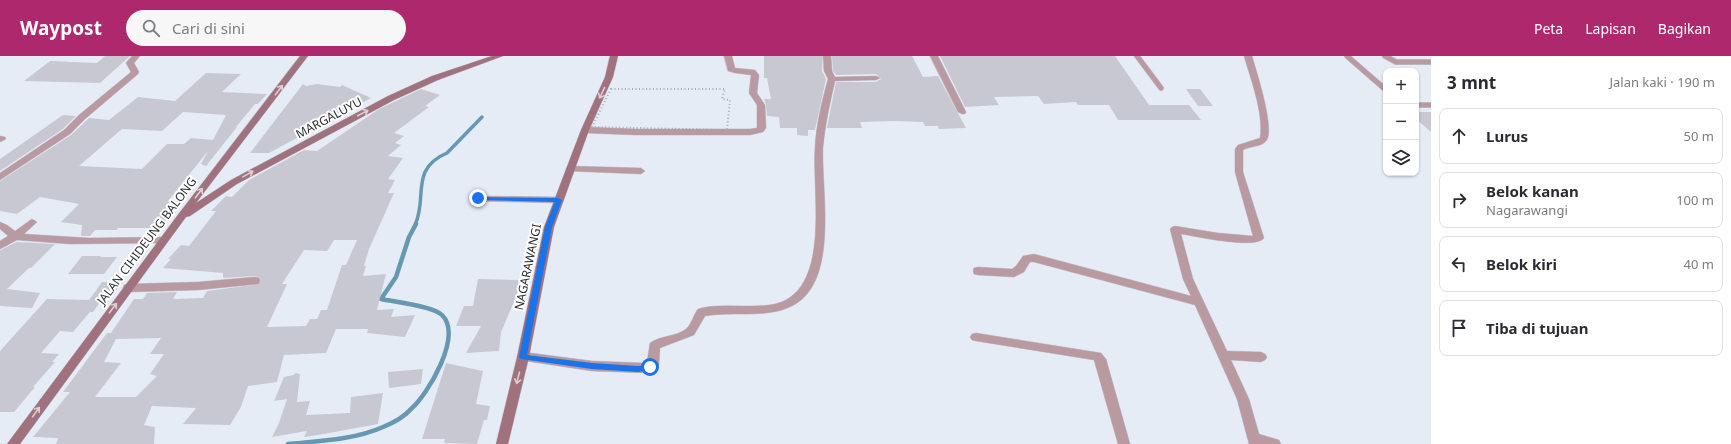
<!DOCTYPE html>
<html lang="id">
<meta charset="utf-8">
<style>
body{margin:0;font-family:"Noto Sans",sans-serif;background:#f7f7f7;color:#2b2b33}
.controls{position:absolute;right:12px;top:12px;display:grid;overflow:hidden;border-radius:8px;box-shadow:0 1px 3px #0004}
.controls button{width:36px;height:36px;display:grid;place-items:center;padding:0;border:0;border-bottom:1px solid #e1e1e2;background:#fff;color:#2b2b33;font:20px sans-serif}
.stop{position:absolute;width:12px;height:12px;margin:-9px;border:3px solid #1a73e8;border-radius:50%;background:#fff}
.stop.end{background:#1a73e8;border-color:#fff;box-shadow:0 1px 4px #0008}
.list{margin:0;padding:0;list-style:none}
h2{display:flex;justify-content:space-between;align-items:center;height:52px;margin:0;padding:0 16px;font-size:17px}
h2 small{font-size:13px;font-weight:400;color:#7c7c81}
.list li{display:grid;grid-template-columns:26px 1fr auto;gap:12px;align-items:center;box-sizing:border-box;height:56px;margin:0 8px 8px;padding:0 8px;border:1px solid #e1e1e2;border-radius:8px}
.list b{display:block;font-size:15px;white-space:nowrap}
.list p{margin:0;font-size:13px;white-space:nowrap;color:#7c7c81}
.list em{font-size:13px;font-style:normal;color:#7c7c81}
.icon{flex:none;width:22px;height:22px;fill:none;stroke:currentColor;stroke-width:2;stroke-linecap:round;stroke-linejoin:round}
.map{position:relative;flex:none;width:1431px;height:388px;overflow:hidden}
header{display:flex;align-items:center;gap:24px;box-sizing:border-box;height:56px;padding:0 20px;background:#ae286e;color:#fff}
header strong{font-size:19px}
nav{display:flex;gap:22px;margin-inline-start:auto;font-size:14px}
.search{width:280px;height:36px;background:#f7f7f7;display:flex;align-items:center;gap:10px;box-sizing:border-box;padding:0 14px;border-radius:22px;color:#7c7c81;font-size:15px}
main{display:flex}
aside{flex:1;background:#fff}
.map>svg:first-child{display:block}
.lines{fill:none;stroke-linecap:round;stroke-linejoin:round}
.stream-far1{stroke:#6698b2;stroke-width:3.5}
.stream{stroke:#6698b2;stroke-width:4.5}
.building{fill:#c8c8d2;fill-rule:evenodd}
.lane-casing{stroke:#c5cad3;stroke-width:6}
.street-casing{stroke:#c5cad3;stroke-width:1}
.secondary-casing{stroke:#c5cad3;stroke-width:1}
.path{stroke:#a6aab2;stroke-width:2;stroke-dasharray:1 2.5;stroke-linecap:butt}
.lane{stroke:#ba9aa1;stroke-width:5}
.street{fill:#ba9aa1;fill-rule:evenodd}
.secondary{fill:#a0727d;fill-rule:evenodd}
.oneway{stroke:#deced2}
.route{fill:#1a73e8}
.labels{text-anchor:middle;stroke-width:4;stroke-linejoin:round;paint-order:stroke}
.street-label{font-size:12px;fill:#2c2e32;stroke:#fff}
</style>
<header>
<strong>Waypost</strong>
<div class="search"><svg class="icon" aria-label="search" viewBox="0 0 24 24"><circle cx="10" cy="10" r="6"/><path d="M15 15l6 6"/></svg>Cari di sini</div>
<nav><a>Peta</a><a>Lapisan</a><a>Bagikan</a></nav>
</header>
<main>
<div class="map">
<svg width="1431" height="388" viewBox="0 0 1431 388">
<rect width="100%" height="100%" fill="#e6ecf6"/>
<g class="lines">
<path class="stream-far1" d="M415,169C428,142 409,113 447,97L482,61"/>
<path class="stream" d="M288,388C319,385 354,384 383,371C393,367 404,361 411,353C428,338 463,280 442,259C433,250 395,246 381,243L396,221L409,181L416,168"/>
</g>
<path class="building" d="M105,0H130L100,27L24,25L50,5L97,7Z
M764,0H822V15L826,23L815,74H808V80L797,79V72H780L779,61L767,60L766,49L764,43H771L767,22H764Z
M832,0H912L923,21L938,20L966,72L939,73L938,70H925L923,66L894,65L860,66L862,72H827L836,26H876L881,23L876,18L836,19L833,15Z
M940,0H1115L1149,49H1189L1201,64H1118L1109,49H1078L1076,46L1044,48L1038,40L994,41L999,49L965,51Z
M206,17L241,18L222,36L267,38L258,48H255L236,71H237L206,110L201,108L208,95L168,145H181L161,172H118L117,174H95L90,180H81L82,169L61,166L79,148L40,141L17,158L0,155V125L71,79L89,62L109,64L138,41L175,45ZM183,56L226,59L213,84L191,82L184,88H167L142,113L79,110L122,73L162,75Z
M303,28L306,30L317,28L340,31L342,29L371,42L269,97H250Z
M421,33L440,39L425,50L429,51L394,77L404,80L395,87L401,89L388,100L403,102L388,123L395,124L388,137H394L369,193L364,210H366L363,220L386,218L377,254L394,253L391,261L415,259L405,281L367,277L368,273H336L326,297L284,299L277,326L248,330L241,351L230,369L183,368L196,352L152,350L144,369L155,371L154,388H56L58,382L33,381L70,336H63L107,277H111L134,243H143L147,237L177,236L173,243L203,242L207,235L260,228V222L255,220L223,222V217L163,212L171,203H168L181,189L189,190L216,155H211L226,140L232,141L249,124L304,94L317,95L379,53ZM334,184H357L346,209H342L327,254H321L317,263H310L306,270L267,271L287,228H282L304,194L327,195ZM161,282L150,298H164L150,318L157,320L136,341H95L121,307L104,306L116,283Z
M1186,33H1200L1213,50H1198Z
M1416,56H1431V76L1416,63Z
M63,59L76,60L63,73L0,115V103Z
M17,186L55,188L31,212H29L7,233L40,237L32,252L0,250V194Z
M82,200H101L100,201H117L104,218H68Z
M478,223L519,224L517,239L501,276L499,295L466,297L481,270H456L464,250H473Z
M102,226H123L114,237H107L93,256H90L73,276L60,275L41,297L59,298L52,306H55L33,331H35L14,356H0V295L47,243L89,244Z
M446,307L483,315L476,348L490,350L487,364H484L477,388L444,387L445,383H422Z
M423,313L421,328L389,332L388,316Z
M295,317L300,318L297,346L310,345L306,359L350,357L351,341L383,337L378,368L318,379L304,381L307,375L272,381L279,367L287,343L274,345L284,321L294,319Z"/>
<g class="lines">
<g class="lane-casing">
<path id="lane" d="M1137,0L1161,32
M1347,0L1386,34
M1385,0L1396,6H1431
M1416,49H1431"/>
</g>
<g class="street-casing">
<path id="street" d="M132,0H140L134,7L139,16L138,18L85,63L70,78L0,124V117L64,74L79,59L131,16L126,7Z
M724,0H732L735,12L755,14L759,19L757,37L765,49L766,72L763,76L750,79H636L585,77L581,74L585,71L636,73H750L757,72V49L749,37L751,19L735,17L728,15Z
M823,0H831L832,15L835,21L876,20L880,22L876,24L835,25C830,47 825,69 823,91C821,134 840,226 792,250C766,263 733,255 705,260L694,279L660,292L659,308L657,311L646,317L592,315L519,304L517,301L519,298L523,296L592,305L644,307L647,306L650,287C661,279 676,281 686,273C692,268 693,259 698,253C724,245 764,256 786,244C829,220 812,134 815,92C816,69 822,45 828,23L824,15Z
M930,0H938L966,56L965,58H962L958,56Z
M1244,0H1252C1256,14 1276,75 1266,85C1261,91 1250,90 1243,94V116L1264,182C1256,194 1195,180 1181,178L1193,223L1227,295L1261,296L1265,298L1267,301L1265,304L1261,306L1231,304L1249,343L1259,378L1279,384L1281,388H1249L1237,343L1195,249L1034,206H1030L1024,216L1014,221L978,219L974,218L973,215L974,212L978,211L1012,213L1016,210L1023,200L1034,198L1191,240L1183,223L1170,173L1172,171L1175,170L1218,177L1253,180L1235,116V93L1238,89L1260,82C1264,58 1251,24 1244,0Z
M0,80L5,81L6,83L0,86Z
M570,110L641,112L645,115L641,118L567,115L566,113Z
M478,140L559,141L564,144L559,147L475,145L473,143L475,141Z
M32,163L37,166L24,178L89,182L163,181L168,184L163,187L70,188L17,184L0,193V185L8,180L0,173V166L7,169L15,175Z
M255,221L259,222L260,225L259,228L198,234L128,236L124,235L123,232L124,229L128,228L198,226Z
M976,277L1101,297L1106,303L1130,388H1118L1094,304L976,285L972,284L970,281L972,278Z"/>
</g>
<g class="secondary-casing">
<path id="secondary" d="M300,0H308L196,147L231,124L388,40L432,20L492,0H503L438,24L394,44L237,128L190,160L186,161L20,388H7L177,160Z
M610,0H618L613,21L589,74L554,171L529,301L508,388H496L517,301L544,171L581,74L605,21Z"/>
</g>
<path class="path" d="M611,33H725L722,43L730,44L727,74L592,71Z"/>
<use href="#lane" class="lane"/>
<use href="#street" class="street"/>
<use href="#secondary" class="secondary"/>
</g>
<defs><path id="oneway-shaft" d="M-6 0H5M1.5-3L5.5 0L1.5 3" fill="none" stroke-width="1.6" stroke-linecap="round" stroke-linejoin="round"/></defs>
<g class="oneway">
<use href="#oneway-shaft" transform="translate(279 34) rotate(-53)"/>
<use href="#oneway-shaft" transform="translate(602 37) rotate(115)"/>
<use href="#oneway-shaft" transform="translate(363 57) rotate(-28)"/>
<use href="#oneway-shaft" transform="translate(248 118) rotate(-29)"/>
<use href="#oneway-shaft" transform="translate(199 137) rotate(-53)"/>
<use href="#oneway-shaft" transform="translate(113 252) rotate(-53)"/>
<use href="#oneway-shaft" transform="translate(518 322) rotate(104)"/>
<use href="#oneway-shaft" transform="translate(36 356) rotate(-54)"/>
</g>
<path class="route" d="M476,141L558,142L562,144L552,171L527,299L592,307L638,310L653,309V314L638,316L592,313L521,303L519,301L545,171L555,146L478,144H476Z"/>
<g class="labels">
<g class="street-label">
<text transform="translate(329 62) rotate(-28)" y="4">MARGALUYU</text>
<text transform="translate(147 185) rotate(-53)" y="4">JALAN CIHIDEUNG BALONG</text>
<text transform="translate(528 211) rotate(-78)" y="4">NAGARAWANGI</text>
</g>
</g>
</svg>
<div class="controls">
<button>+</button>
<button>−</button>
<button><svg class="icon" aria-label="layers" viewBox="0 0 24 24"><path d="M12 4l9 5-9 5-9-5zM3 14l9 5 9-5"/></svg></button>
</div>
<div class="stop" style="left:650px;top:311px"></div>
<div class="stop end" style="left:478px;top:142px"></div>
</div>
<aside>
<h2>3 mnt<small>Jalan kaki · 190 m</small></h2>
<ul class="list">
<li><svg class="icon" aria-label="ahead" viewBox="0 0 24 24"><path d="M12 20V5M6 11l6-6 6 6"/></svg><div><b>Lurus</b></div><em>50 m</em></li>
<li><svg class="icon" aria-label="right" viewBox="0 0 24 24"><path d="M7 20v-9h11M14 6l5 5-5 5"/></svg><div><b>Belok kanan</b><p>Nagarawangi</p></div><em>100 m</em></li>
<li><svg class="icon" aria-label="left" viewBox="0 0 24 24"><path d="M17 20v-9H6M10 6l-5 5 5 5"/></svg><div><b>Belok kiri</b></div><em>40 m</em></li>
<li><svg class="icon" aria-label="arrive" viewBox="0 0 24 24"><path d="M6 21V4h12l-3 4 3 4H6"/></svg><div><b>Tiba di tujuan</b></div></li>
</ul>
</aside>
</main>
